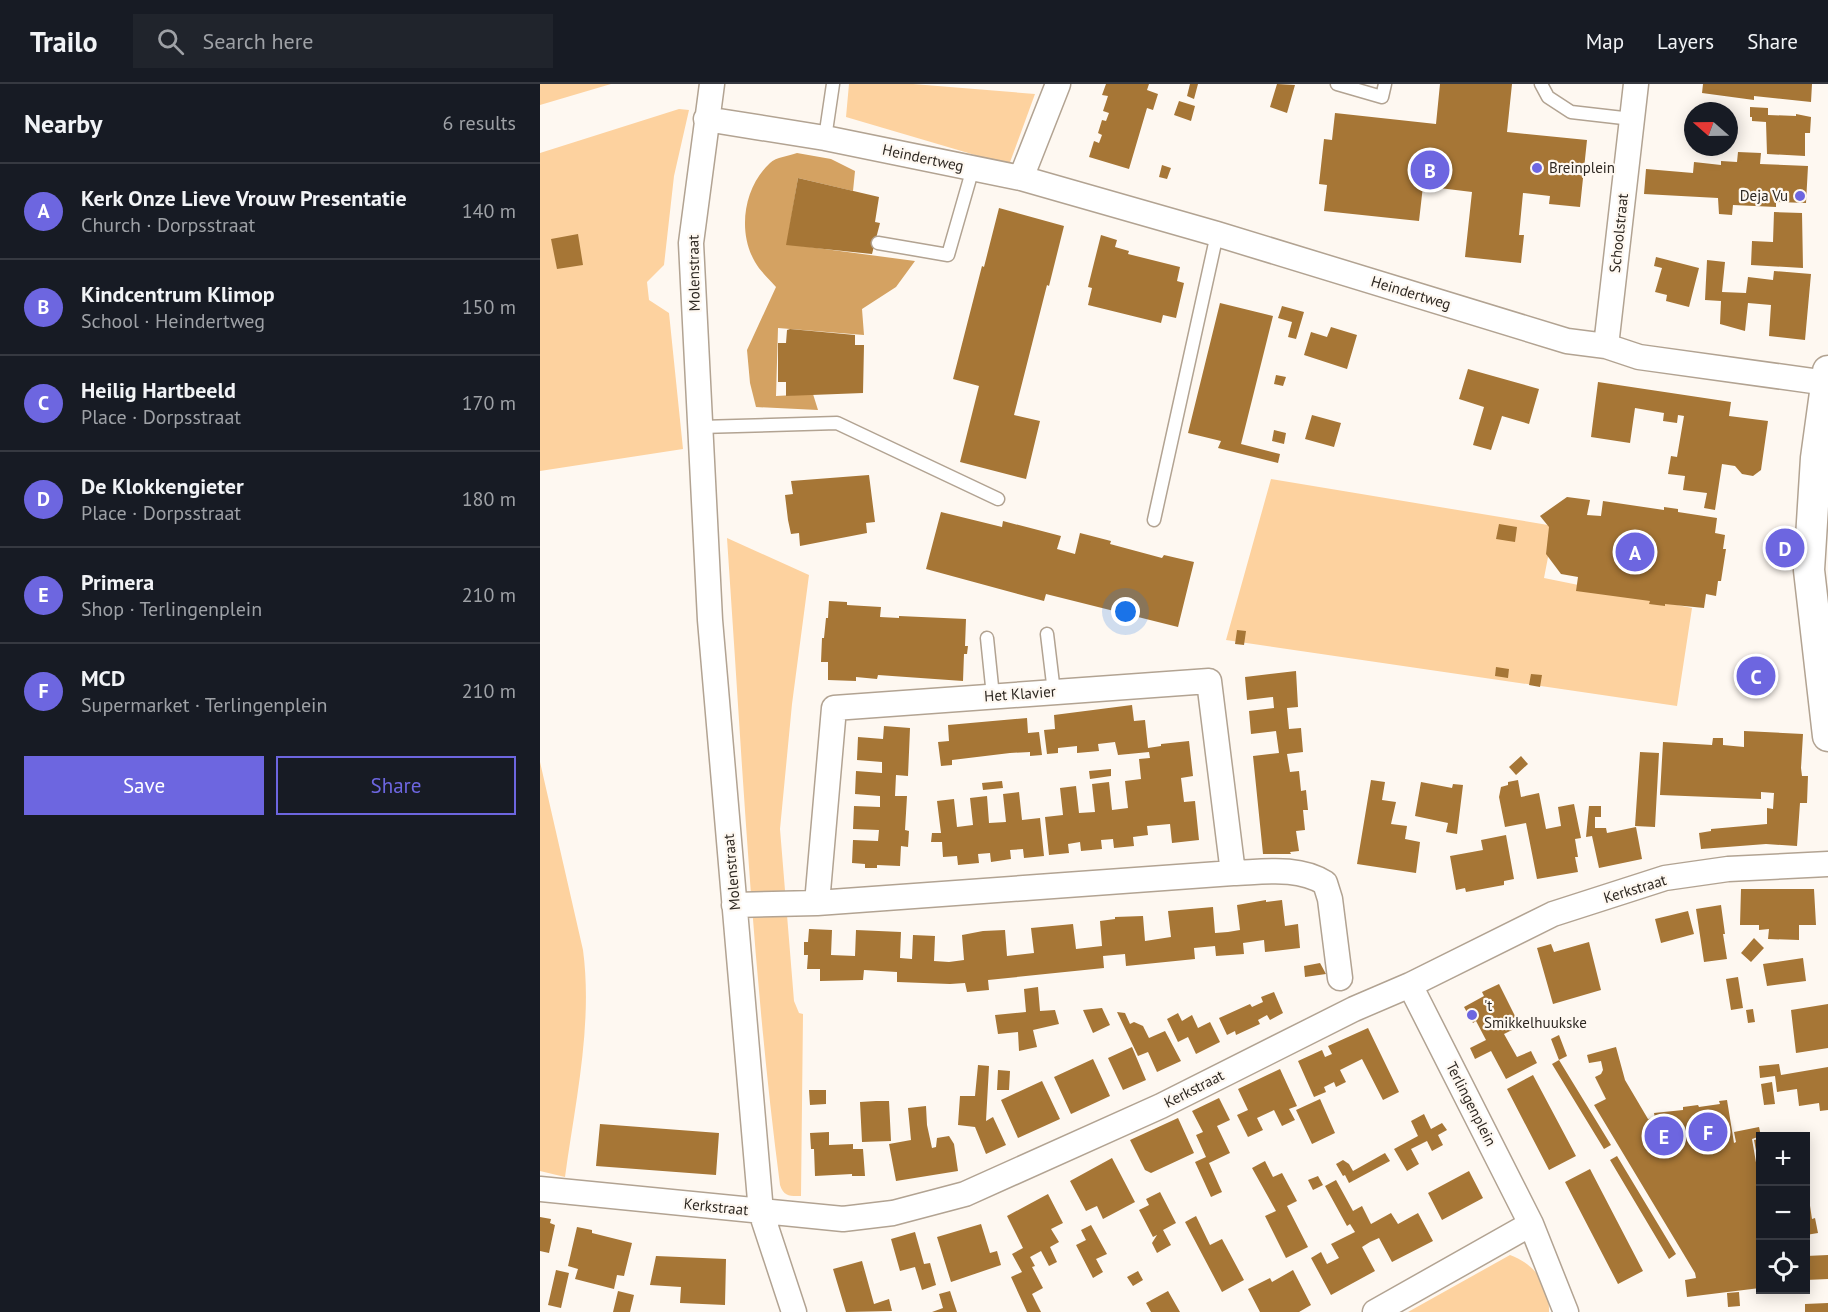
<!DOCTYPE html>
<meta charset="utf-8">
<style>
body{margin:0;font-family:"PT Sans",sans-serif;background:#20242c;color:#f1f3f6}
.controls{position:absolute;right:18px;bottom:18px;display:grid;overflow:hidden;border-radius:0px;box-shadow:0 3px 15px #0003}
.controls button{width:54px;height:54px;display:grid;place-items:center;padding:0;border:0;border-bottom:2px solid #363941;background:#171b24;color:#f1f3f6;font:30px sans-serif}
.compass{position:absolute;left:1144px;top:18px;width:54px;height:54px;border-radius:50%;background:#171b24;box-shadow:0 3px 15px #0003;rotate:290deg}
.you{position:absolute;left:586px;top:528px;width:21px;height:21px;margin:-15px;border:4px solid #fff;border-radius:50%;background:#1a73e8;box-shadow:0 0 0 9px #1a73e833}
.badge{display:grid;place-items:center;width:39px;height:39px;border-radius:50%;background:#6d66e0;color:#fff;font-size:20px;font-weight:700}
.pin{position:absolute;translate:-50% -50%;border:3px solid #fff;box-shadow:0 2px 6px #0006}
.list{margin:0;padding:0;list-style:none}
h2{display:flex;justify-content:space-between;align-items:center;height:78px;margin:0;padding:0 24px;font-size:26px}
h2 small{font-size:20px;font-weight:400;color:#9ea1a6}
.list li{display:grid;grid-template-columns:39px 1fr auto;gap:18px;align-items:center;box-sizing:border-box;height:96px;padding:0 24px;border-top:2px solid #363941}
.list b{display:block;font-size:22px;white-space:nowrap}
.list p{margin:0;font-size:20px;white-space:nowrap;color:#9ea1a6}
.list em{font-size:20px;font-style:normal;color:#9ea1a6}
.actions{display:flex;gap:12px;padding:18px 24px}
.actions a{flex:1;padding:14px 0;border:2px solid #6d66e0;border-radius:0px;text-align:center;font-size:21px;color:#6d66e0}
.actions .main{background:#6d66e0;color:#fff}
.icon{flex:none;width:33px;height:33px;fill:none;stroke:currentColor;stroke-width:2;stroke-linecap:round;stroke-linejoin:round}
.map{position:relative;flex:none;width:1288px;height:1228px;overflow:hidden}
header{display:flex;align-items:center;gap:36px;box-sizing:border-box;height:84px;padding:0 30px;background:#171b24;border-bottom:2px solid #363941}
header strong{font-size:28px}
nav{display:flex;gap:33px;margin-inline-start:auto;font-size:21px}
.search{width:420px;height:54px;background:#20242c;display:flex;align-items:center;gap:15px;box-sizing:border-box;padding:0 21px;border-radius:0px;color:#9ea1a6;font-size:22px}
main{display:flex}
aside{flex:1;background:#171b24}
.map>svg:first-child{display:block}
.green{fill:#fdd29f}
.water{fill:#d4a262}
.building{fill:#a67636}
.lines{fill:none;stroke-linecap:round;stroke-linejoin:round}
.service-casing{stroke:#b2a392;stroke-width:15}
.minor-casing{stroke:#b2a392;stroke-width:27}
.tertiary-casing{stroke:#b2a392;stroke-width:33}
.service{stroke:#fff;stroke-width:12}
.minor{stroke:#fff;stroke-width:24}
.tertiary{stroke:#fff;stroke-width:30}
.poi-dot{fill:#6d66e0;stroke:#fef8f1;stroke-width:2}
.labels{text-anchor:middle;stroke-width:4.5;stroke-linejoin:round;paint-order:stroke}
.street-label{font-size:15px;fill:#2e2822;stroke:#fef8f1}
.poi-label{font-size:15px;fill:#2e2822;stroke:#fef8f1;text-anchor:start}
</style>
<header>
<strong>Trailo</strong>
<div class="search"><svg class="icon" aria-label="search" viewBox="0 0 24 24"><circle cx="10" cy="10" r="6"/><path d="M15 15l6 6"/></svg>Search here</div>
<nav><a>Map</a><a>Layers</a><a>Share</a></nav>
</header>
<main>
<aside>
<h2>Nearby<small>6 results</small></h2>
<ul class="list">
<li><span class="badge">A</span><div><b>Kerk Onze Lieve Vrouw Presentatie</b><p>Church · Dorpsstraat</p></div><em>140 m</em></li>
<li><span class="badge">B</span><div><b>Kindcentrum Klimop</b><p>School · Heindertweg</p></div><em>150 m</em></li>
<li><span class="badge">C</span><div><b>Heilig Hartbeeld</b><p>Place · Dorpsstraat</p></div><em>170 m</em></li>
<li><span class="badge">D</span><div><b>De Klokkengieter</b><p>Place · Dorpsstraat</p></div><em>180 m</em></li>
<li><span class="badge">E</span><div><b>Primera</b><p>Shop · Terlingenplein</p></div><em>210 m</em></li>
<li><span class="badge">F</span><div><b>MCD</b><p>Supermarket · Terlingenplein</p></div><em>210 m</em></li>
</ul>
<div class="actions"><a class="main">Save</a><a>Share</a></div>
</aside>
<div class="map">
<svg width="1288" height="1228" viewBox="0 0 1288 1228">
<rect width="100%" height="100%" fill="#fef8f1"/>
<path class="green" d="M0,0H71L0,21Z
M309,0H373L495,10L469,81L306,33Z
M139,25L149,26L134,92L124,181L107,198L109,216L129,229L143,365L0,387V69Z
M731,395L1014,442L1004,494L1152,524L1137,622L686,556Z
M187,454L269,491L252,620L240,745L254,917L259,929L263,930L261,1112C250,1112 244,1113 240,1101C212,887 202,670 187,454Z
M0,678L43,866C53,941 35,1019 25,1093L0,1087Z
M970,1171C995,1180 1010,1201 1009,1228H868Z"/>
<path class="water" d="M257,69L291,75L315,87L313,107L258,94L247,160L375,177L356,203L322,225L324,251L238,244L236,312L273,310L278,326L216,323L210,299L207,266L236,203C229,195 220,187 215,178C197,147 204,103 230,79C236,73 249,72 257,69Z"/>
<path class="building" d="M566,0H609L607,6L618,10L613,26L607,24L589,85L549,73L554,57L559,59L562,51L558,49L562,36L566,37L569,29L563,27L568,12L562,11Z
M650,0H658L654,15L647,12Z
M737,0L755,1L747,29L730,23Z
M900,0H972L967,48L1047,56L1040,123L1009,120L1010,112L983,109L979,151H984L981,179L925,173L932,108L883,102L879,137L784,127L787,101L779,100L784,55L792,56L795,29L896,40Z
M1163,0H1272L1271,18L1214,12V16L1162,9Z
M639,17L655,22L651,37L634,31Z
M1210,23L1228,24V31L1256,32V30L1271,33L1270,49H1265V72L1227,70L1226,38L1212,37V33H1210Z
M1198,68L1221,69L1220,80L1268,82L1266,119L1236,118V123L1193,121L1192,131L1179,130L1178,114L1104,110L1106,85L1153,89L1154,78L1181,81V77L1197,78Z
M622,81L631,84L627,95L619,93Z
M258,94L339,113L335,138L340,139L332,170L246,161Z
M459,124L524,142L509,202L507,201L474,331L500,337L486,395L420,378L439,302L413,295L442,182L444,183Z
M1234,128L1262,129L1263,184L1211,181L1212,157L1233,158Z
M38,150L43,181L17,185L11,155Z
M561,151L577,156L575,163L589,167L588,170L640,183L637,197L644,199L636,234L623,231L621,239L548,221L552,204L548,203Z
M1116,173L1159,184L1149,223L1126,217L1127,211L1115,208L1122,184L1114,182Z
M1167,176L1185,178L1182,208L1206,209L1208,193L1233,196L1234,187L1271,190L1265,256L1229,252L1231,221L1208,219L1205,247L1180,240L1181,217L1165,216Z
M680,219L733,232L701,360L740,370L738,379L678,364L681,357L648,349Z
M742,222L764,228L756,255L748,253L752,238L738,234Z
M791,243L817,251L807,285L764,271L771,248L787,253Z
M250,245L315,251V261H324L323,309L246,312V298H238V259H246L247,246Z
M928,285L999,305L989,340L962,332L951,366L933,361L944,323L919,315Z
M736,291L746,293L743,302L734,300Z
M1058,298L1191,318L1189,332L1228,337L1221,386L1213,392L1202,390L1195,382L1182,380L1175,426L1164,424L1167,409L1143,406L1145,392L1128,390L1131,372L1137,373L1144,332L1138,331L1137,339L1123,337L1124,329L1095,324L1090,359L1051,353Z
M772,331L801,339L794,363L765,355Z
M734,346L746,349L744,360L732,357Z
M329,391L335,438L326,439L327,449L260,462L259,449L251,450L248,436L245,411L253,410L251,397Z
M1027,413L1050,416L1047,431L1061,432L1063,417L1124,426V423L1138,425V428L1177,434L1175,449L1185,451L1183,465H1186L1181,497H1178L1176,512L1166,510L1164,524L1125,520V522L1109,520L1110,517L1036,507L1038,493L1021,490L1006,470L1009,443L1000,432Z
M401,428L462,443L463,437L521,452L517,465L535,470L540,449L571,457L570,460L622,474L624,471L654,478L638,543L506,510L504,517L386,485Z
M959,440L977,443L975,458L956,455Z
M289,517L307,518V521L341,523L340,533L359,534V532L426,535L425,562H428L427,570H424L423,597L338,591L337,595L316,593V597L288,596V578H281L282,554H284L286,534H288Z
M697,546L706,547L704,561L695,560Z
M956,583L969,585L968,594L955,592Z
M756,587L758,623L747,624L749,645L761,644L763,668L747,670L750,688L759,687L761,707L766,706L768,726H763L765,746L756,747L759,767L750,768L751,770H723L713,672L739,669L736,647L711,650L709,627L734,624L733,613L707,616L705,593Z
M991,590L1002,591L1000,603L989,601Z
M592,621L594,637L605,636L608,664L621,662V660L649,657L653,692L641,694L644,718L655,717L659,756L632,759L630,740L607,742L608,751L593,753L594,762L574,764L573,755L561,756L562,765L541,767L540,758L528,760L529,769L509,771L505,733L523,731L520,704L536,702L539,729L555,728L552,700L569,698L572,726L588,724L585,697L601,695L599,675L610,674L609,668L578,671L575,658L558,660L559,667L537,669V662L518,664V669L507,670L504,646L515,645L514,631Z
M487,634L488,649L499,648L502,671L490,672V668L470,669L412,676V681L401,682L398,658L409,657L408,641Z
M344,642L370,644L368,692L356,691L355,712H367L365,746L369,747L368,763L361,762L360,782L337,781V784H325V780L312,779L313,756L338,757L339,746L313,745L314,722L340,723V712L315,710L316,687L342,689V678L317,676L318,653L343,655Z
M1204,647L1263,650L1261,684L1262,692H1268L1267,719H1260L1257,762L1226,760L1161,765L1159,749L1171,747V745L1227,740V724L1233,725L1234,709L1221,708V715L1120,711L1123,658L1172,661L1173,654H1183V661L1204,663Z
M1100,668L1119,669L1115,743L1095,742Z
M981,672L988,680L976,691L969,683Z
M571,685V692L550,695L549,687Z
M831,696L845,698L842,716L856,718L851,740L867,742L865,755L880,758L876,789L817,780Z
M978,696L981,713L999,709L1006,745L1021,742L1018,723L1034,720L1041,754L1035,755L1038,773H1035L1038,788L997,795L986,739L965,743L959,713L961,703L968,701V698Z
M462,697L463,704L443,706L442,699Z
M881,698L912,704L913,700L923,701L917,750L906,748L908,739L875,732Z
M479,708L482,736L500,734L504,772L484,774L483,765L470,766L471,775L451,778L450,769L438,770L439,779L418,781L417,772L403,773L402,758H391L392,749H401L397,717L414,715L417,743L433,741L430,714L447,712L449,739L466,738L463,710Z
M1049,722H1061V733H1055V744H1066L1067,749L1096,743L1102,775L1059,784L1052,752L1046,753Z
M966,751L974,795L964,797V801L926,808L925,804L916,806L910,772L943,766L941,756Z
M1201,805H1274L1276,841H1259V856L1228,855L1229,845L1219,846V841H1200Z
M726,816V818L742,816L745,842L758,840L760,864L725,868L724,856L703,859L704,870L676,872L675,862L654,864L655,875L586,882L585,870L563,872L564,884L448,896L449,906L427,908L425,899L410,900L357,898V888L324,886L323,896L280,897V885H267L268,871H264V858H268L269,845L292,846L291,871L315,872L316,846L361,848L360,874L372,875L373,851L395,852L394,877L409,878L424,876L422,851L443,847L465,846L467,872L494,869L491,844L533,840L536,865L562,862L560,837L575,835V833L603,832L605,857L631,853L628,827L673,823L675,849L688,848L700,846L697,821Z
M1181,821L1185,850H1183L1187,875L1164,878L1156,825Z
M1148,827L1154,850L1121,859L1115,835Z
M1214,854L1224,864L1211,878L1201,869Z
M1049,858L1061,906L1013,920L997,864L1011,860L1014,868Z
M1263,874L1266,897L1227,902L1223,880Z
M780,879L786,890L765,893L764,882Z
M1198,893L1203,924L1191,926L1186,895Z
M959,900L980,942L964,950L977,973L991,967L997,979L966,995L951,967L935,975L930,964L946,956L936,937L933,939L924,923L944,912L942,908Z
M498,903L500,927L515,926L519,940L493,946L497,963L479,967L478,948L458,950L455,931L486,928L484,905Z
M734,908L743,929L730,936L727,931L718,936L720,940L696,951L695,947L687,951L679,934L710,920L712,923L723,918L721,913Z
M1288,920V964L1256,969L1251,926Z
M562,924L570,941L553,949L543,926Z
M1213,925L1215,938L1208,939L1206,926Z
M577,928L585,929L590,940L594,938L603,942L609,954L625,947L641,977L617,988L608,968L598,972Z
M638,929L642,937L652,931L658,944L670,938L680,958L656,970L648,953L638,958L627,935Z
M828,944L859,1008L843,1016L822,975L800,986L806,998L796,1003L794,998L784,1003L786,1008L774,1013L758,977L782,966L785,973L792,970L788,962Z
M1019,951L1027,972L1019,976L1011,955Z
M592,963L606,996L583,1006L568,974Z
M1076,963L1085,996L1108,1035L1115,1034L1114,1029L1143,1026V1023L1158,1021L1159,1023L1180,1020L1179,1017L1187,1016L1194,1059L1196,1058L1194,1048L1219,1043L1221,1052L1212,1055L1220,1102V1204L1147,1213L1145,1196L1156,1194L1155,1189L1054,1021L1066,1015L1055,993L1061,990L1063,986L1061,977L1049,979L1047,971Z
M553,975L570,1012L531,1030L514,993Z
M1019,976L1071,1061L1064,1065L1012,980Z
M1239,980L1241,991L1288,983V1026L1280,1027L1279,1019L1259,1022L1257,1005L1237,1008L1235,992L1220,994L1219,982Z
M438,981L449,982L446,1037L453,1033L466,1061L446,1070L435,1043L418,1041L420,1012H435Z
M740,985L757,1022L749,1025L755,1036L742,1042L734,1026L717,1034L723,1046L708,1053L697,1031L708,1026L698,1005Z
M458,986L470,987L469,1006H457Z
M993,991L1036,1072L1009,1086L967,1005Z
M502,997L520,1035L478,1054L461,1016Z
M1232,998L1235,1020L1224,1021L1221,1000Z
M269,1006H286V1020L270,1021Z
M679,1014L690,1036L677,1042L690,1069L669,1079L682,1108L671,1113L655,1078L666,1073L656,1051L663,1048L652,1027Z
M780,1015L795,1049L772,1060L756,1026Z
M336,1017H349L351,1057L322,1058L320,1018Z
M386,1022L387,1041L392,1064L396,1063L397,1054L409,1052L414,1060L418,1087L356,1097L349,1060L371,1056L368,1024Z
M884,1030L891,1045L902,1039L907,1046L898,1051L903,1061L892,1067L887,1057L871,1065L879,1080L867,1087L854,1065L878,1052L871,1037Z
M638,1034L654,1069L611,1089L605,1086L590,1056Z
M60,1040L179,1049L176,1091L56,1082Z
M289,1048V1061L313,1060V1065H323L325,1092H312V1090L275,1092L274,1065H271L270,1049Z
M1220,1055V1077H1218L1214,1056Z
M845,1069L850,1077L809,1099L805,1091L803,1092L796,1080L803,1076L809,1080L813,1087Z
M1077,1072L1136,1170L1129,1175L1070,1076Z
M572,1074L595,1118L563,1135L557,1122L546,1127L530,1097Z
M725,1077L733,1093L742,1089L757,1117L747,1122L768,1163L746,1174L725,1132L736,1127L712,1084Z
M1050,1085L1103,1187L1078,1200L1025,1098Z
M929,1087L943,1114L902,1136L888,1109Z
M778,1092L783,1101L773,1106L768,1096Z
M796,1096L813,1127L822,1122L831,1140L851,1129L858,1140L878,1129L893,1157L852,1178L839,1154L830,1158L822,1163L835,1187L791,1211L771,1174L781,1168L787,1180L799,1174L791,1160L815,1148L810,1140L807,1142L785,1102Z
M620,1108L636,1139L623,1146L631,1161L617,1169L612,1159L617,1151L613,1153L599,1126L609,1121L606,1115Z
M508,1110L523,1139L511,1145L519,1158L510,1163L517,1178L509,1182L501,1167L490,1173L495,1182L492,1183L503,1204L492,1210L501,1228H487L471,1193L482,1188L472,1170L483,1164L467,1132Z
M1266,1115H1269L1272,1135L1275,1134L1278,1149L1266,1151Z
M656,1132L670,1161L682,1155L704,1196L682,1208L645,1138Z
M0,1133L11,1135L10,1139L15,1141L9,1169L0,1167Z
M441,1140L450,1169L457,1167L461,1181L411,1198L397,1153Z
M551,1141L567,1170L556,1175L563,1188L553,1194L536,1161L546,1156L541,1146Z
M37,1143L52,1146V1149L92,1159L84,1192L77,1191L74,1205L35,1195L38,1185L28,1182Z
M375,1148L384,1180L390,1179L396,1201L382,1206L375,1183L360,1187L351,1155Z
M1288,1171V1195L1266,1196V1172Z
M116,1172L186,1175L185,1221L140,1219L141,1203L110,1201Z
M322,1177L334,1220L349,1215L352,1227L306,1228L293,1185Z
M16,1186L29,1189L21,1224L8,1221Z
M753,1186L771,1221L759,1228H720L708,1205L730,1194L732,1198Z
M598,1187L603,1196L593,1202L587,1193Z
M78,1207L94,1211L90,1228H73Z
M410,1207L417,1228H392L403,1224L399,1210Z
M628,1207L640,1228H611L606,1219Z
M1199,1208L1200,1222L1188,1223L1187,1209Z
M1288,1219V1228H1265V1220Z"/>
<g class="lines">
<g class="service-casing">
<path id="service" d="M797,0L842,13L845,0
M1001,0L1008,13L1031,28L1092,35
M285,54L293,0
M338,159L408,171L433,84
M160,343L297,339L458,415
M614,436L677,150
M507,550L514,608
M447,554L453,612"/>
</g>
<g class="minor-casing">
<path id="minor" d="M172,0L151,159L170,536L221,1128L254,1228
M166,35L285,54L481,94L677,150L1027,257L1066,262L1099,273L1287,299
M481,94L518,0
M1066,262L1096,0
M277,819L294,624L669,597L693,789
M194,821L277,819L693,789C724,788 758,782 785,799L790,815L800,894
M870,901L991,1140L1026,1228
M0,1105L303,1135L353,1129L425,1110L621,1022L814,925L870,901L1013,830L1125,794L1188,785L1288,780
M835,1228L991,1140"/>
</g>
<g class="tertiary-casing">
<path id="tertiary" d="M1288,287L1276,374L1269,486L1288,652"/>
</g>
<use href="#service" class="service"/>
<use href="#minor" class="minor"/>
<use href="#tertiary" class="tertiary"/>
</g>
<g class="poi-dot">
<circle cx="997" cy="84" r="6"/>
<circle cx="1260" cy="112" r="6"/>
<circle cx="932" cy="931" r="6"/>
</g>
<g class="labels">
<g class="street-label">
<text transform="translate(383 74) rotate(12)" y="5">Heindertweg</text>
<text transform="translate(1079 149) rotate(-84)" y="5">Schoolstraat</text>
<text transform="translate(154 189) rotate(-91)" y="5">Molenstraat</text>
<text transform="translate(871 209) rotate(17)" y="5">Heindertweg</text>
<text transform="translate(480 610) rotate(-4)" y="5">Het Klavier</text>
<text transform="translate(192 788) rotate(-95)" y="5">Molenstraat</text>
<text transform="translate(1095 805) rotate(-17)" y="5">Kerkstraat</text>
<text transform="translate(654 1005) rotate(-27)" y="5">Kerkstraat</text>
<text transform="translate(931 1020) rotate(63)" y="5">Terlingenplein</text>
<text transform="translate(176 1123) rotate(6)" y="5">Kerkstraat</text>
</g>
<g class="poi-label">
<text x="1009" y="89">Breinplein</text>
<text x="1248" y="117" text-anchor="end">Deja Vu</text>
<text x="944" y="927">'t<tspan x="944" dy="17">Smikkelhuukske</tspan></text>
</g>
</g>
</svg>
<div class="controls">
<button>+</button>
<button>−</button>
<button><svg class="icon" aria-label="locate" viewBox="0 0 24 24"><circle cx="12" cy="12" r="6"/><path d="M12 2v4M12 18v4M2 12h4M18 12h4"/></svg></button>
</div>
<svg class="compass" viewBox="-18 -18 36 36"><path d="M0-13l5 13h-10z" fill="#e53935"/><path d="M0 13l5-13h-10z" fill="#9ea1a6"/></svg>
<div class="you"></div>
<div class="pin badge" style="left:1095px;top:468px">A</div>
<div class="pin badge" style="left:890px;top:86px">B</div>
<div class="pin badge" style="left:1216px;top:592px">C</div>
<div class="pin badge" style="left:1245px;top:464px">D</div>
<div class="pin badge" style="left:1124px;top:1052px">E</div>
<div class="pin badge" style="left:1168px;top:1048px">F</div>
</div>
</main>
